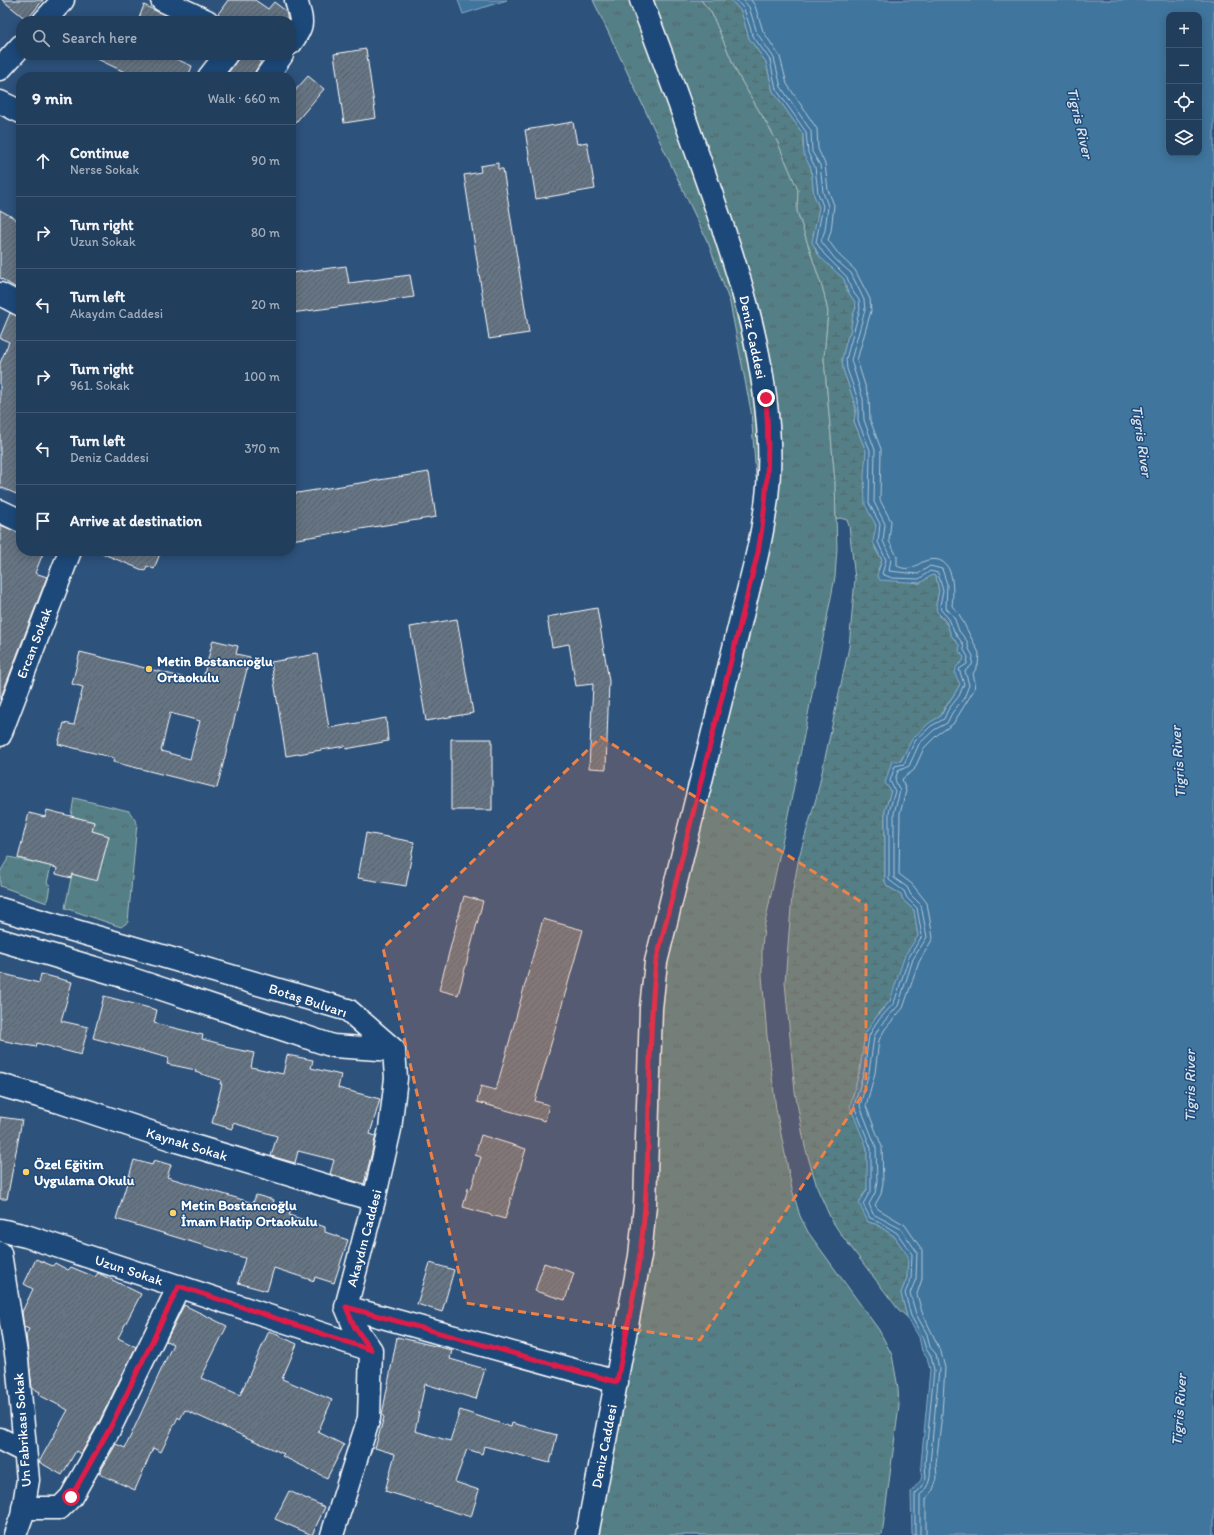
<!DOCTYPE html>
<meta charset="utf-8">
<style>
body{margin:0;font-family:Itim,sans-serif;background:#2e4966;color:#f1f3f6}
.controls{position:absolute;right:12px;top:12px;display:grid;overflow:hidden;border-radius:8px;box-shadow:0 2px 10px #0003}
.controls button{width:36px;height:36px;display:grid;place-items:center;padding:0;border:0;border-bottom:1px solid #3f5772;background:#223e5d;color:#f1f3f6;font:20px sans-serif}
.stop{position:absolute;width:12px;height:12px;margin:-9px;border:3px solid #e11d48;border-radius:50%;background:#fff}
.stop.end{background:#e11d48;border-color:#fff;box-shadow:0 1px 4px #0008}
.list{margin:0;padding:0;list-style:none}
h2{display:flex;justify-content:space-between;align-items:center;height:52px;margin:0;padding:0 16px;font-size:17px}
h2 small{font-size:13px;font-weight:400;color:#a2aebc}
.list li{display:grid;grid-template-columns:26px 1fr auto;gap:12px;align-items:center;box-sizing:border-box;height:72px;padding:0 16px;border-top:1px solid #3f5772}
.list b{display:block;font-size:15px;white-space:nowrap}
.list p{margin:0;font-size:13px;white-space:nowrap;color:#a2aebc}
.list em{font-size:13px;font-style:normal;color:#a2aebc}
.icon{flex:none;width:22px;height:22px;fill:none;stroke:currentColor;stroke-width:2;stroke-linecap:round;stroke-linejoin:round}
.map{position:relative;flex:none;width:1214px;height:1535px;overflow:hidden}
.search{position:absolute;background:#223e5d;box-shadow:0 2px 10px #0003;left:16px;top:16px;width:280px;height:44px;display:flex;align-items:center;gap:10px;box-sizing:border-box;padding:0 14px;border-radius:16px;color:#a2aebc;font-size:15px}
.panel{position:absolute;background:#223e5d;box-shadow:0 2px 10px #0003;left:16px;top:72px;width:280px;height:484px;border-radius:16px}
.map>svg:first-child{display:block}
.grass{fill:url(#grass-tufts);stroke:#aabfc2}
.wetland{fill:url(#wetland-marsh);stroke:#aabfc2}
.water{fill:#40759d;stroke:#8cacc4;fill-rule:evenodd}
.lines{fill:none;stroke-linecap:round;stroke-linejoin:round}
.shore{stroke:#b3c8d8;stroke-width:1}
.building{fill:url(#building-hatch);stroke:#fff;fill-rule:evenodd}
.minor-casing{stroke:#fff;stroke-width:25}
.minor{stroke:#1f4a7a;stroke-width:22}
.route{stroke:#e11d48;stroke-width:5}
.marked{fill:#ee8249;fill-opacity:0.2;stroke:#ee8249;stroke-width:3;stroke-dasharray:8 5;stroke-linejoin:round}
.poi-dot{fill:#ffd166;stroke:#1f4a7a;stroke-width:1.5}
.labels{text-anchor:middle;stroke-width:3;stroke-linejoin:round;paint-order:stroke}
.street-label{font-size:14px;fill:#fff;stroke:#1f4a7a}
.poi-label{font-size:14px;font-weight:bold;fill:#fff;stroke:#1f4a7a;text-anchor:start}
.water-label{font-size:15px;font-style:italic;fill:#d9e3eb;stroke:#1f4a7a}
</style>
<div class="map">
<svg width="1214" height="1535" viewBox="0 0 1214 1535">
<defs>
<pattern id="grass-tufts" width="24" height="20" patternUnits="userSpaceOnUse"><rect width="24" height="20" fill="#557f86"/><path d="M3 7l-1-3M5 7V3M7 7l1-3M15 17l-1-3M17 17v-4M19 17l1-3" fill="none" stroke="#506669"/></pattern>
<pattern id="wetland-marsh" width="20" height="14" patternUnits="userSpaceOnUse"><rect width="20" height="14" fill="#557f86"/><path d="M1 5h8M5 5V1M11 12h8M15 12V8" fill="none" stroke="#506669"/></pattern>
<pattern id="building-hatch" width="6" height="6" patternUnits="userSpaceOnUse"><rect width="6" height="6" fill="#667485"/><path d="M-1 1l2-2M0 6l6-6M5 7l2-2" fill="none" stroke="#585e66"/></pattern>
</defs>
<rect width="100%" height="100%" fill="#2d527c"/>
<filter id="ink" filterUnits="userSpaceOnUse"><feTurbulence type="fractalNoise" baseFrequency=".025" numOctaves="2"/><feDisplacementMap in="SourceGraphic" scale="8" xChannelSelector="R" yChannelSelector="G"/><feConvolveMatrix kernelMatrix="1 2 1 2 8 2 1 2 1" color-interpolation-filters="sRGB"/></filter>
<g filter="url(#ink)">
<path class="grass" d="M593,0H701L711,12L738,75L777,141L794,180L798,190L797,211L824,293L828,312L824,358L835,481L837,548L835,577L792,796L764,928L762,947V975L767,1036L776,1109L792,1189L800,1216L808,1232L879,1330L892,1355L898,1388L899,1406L882,1535H587L640,1256L651,1008L758,552L747,549L757,490L751,411L730,303L709,245Z
M74,798L129,811L137,823L128,922L121,927L65,908L72,874L97,880L109,836L92,831L94,822L71,816Z
M9,857L51,866L47,883L50,885L47,903L0,886V872Z"/>
<path class="wetland" d="M701,0H731L741,11L749,38L766,62L773,91L803,134V147L811,168L814,195L819,207L816,228L813,234L816,252L844,279L847,290L855,302L856,308L853,315L850,333L847,339L842,359L843,369L854,401L856,409L854,421L866,451L865,495L876,526L875,548L882,560L878,570L911,582L920,583L932,575L936,576L939,591L936,605L940,616L948,626L951,635L960,646L961,654L964,657V661L960,664L958,678L960,684C955,696 945,704 941,716C910,733 905,756 887,785L891,791L885,811V881L887,886L901,894L903,900L914,910L918,936L890,1001L880,1011L865,1034L860,1070L852,1098L867,1148L868,1181L867,1190L862,1196L868,1222L876,1224L894,1236L909,1256L907,1278L901,1293L907,1317L898,1309L840,1233L831,1219L818,1190L805,1147L795,1092L785,982L792,895L799,857L817,795L849,647L855,579L849,526L847,520L840,518L836,519L835,481L824,358L828,312L824,293L797,211L798,190L777,141L738,75L711,12Z"/>
<path class="water" d="M458,0H507L463,14Z
M731,0H1214V1535H912L911,1492C921,1478 923,1484 921,1464L930,1370L927,1357L922,1351L919,1337L907,1317L901,1293L907,1278L908,1256L894,1236L876,1224L868,1222L859,1203L867,1190V1148L850,1106L860,1070L865,1034L873,1021L890,1001L905,955L918,936L914,910L903,900L901,894L887,886L885,881V811L891,791L885,783L892,761H901L912,739L929,723L941,716C946,704 955,696 960,684L955,674L956,667L963,661L964,657L959,651L960,646L951,635L946,621L937,612L936,605L939,591L936,576L932,575L920,583L880,580L877,575L882,560L873,542L876,525L865,505L864,476L866,451L854,421L856,409L854,401L843,369L842,359L847,339L850,333L853,315L856,308L855,302L847,290L844,279L820,257L812,242L819,207L814,195L811,168L804,155L803,134L773,91L766,62L749,38L741,11ZM1169,15H1199V153H1169Z"/>
<g class="lines">
<path class="shore" d="M736,0L744,9L753,36L770,60L776,89L806,132L808,153L815,167L818,193L823,206L816,242L824,254L847,277L851,289L859,300L860,309L846,359L847,369L858,400V421L870,450L869,503L880,524L878,542L886,560L882,574L892,578L919,579L930,571L938,573L943,591L940,605L941,610L949,619L955,633L963,644L964,650L968,657L967,664L959,669L964,684L959,696L948,710L944,719L931,726L915,741L904,764L895,766L890,781L895,791L889,812V880L904,891L907,898L917,908L922,936L909,957L894,1003L876,1023L869,1036L864,1071L854,1106L871,1148V1190L863,1204L870,1218L878,1221L897,1233L912,1254L911,1279L905,1293L911,1316L922,1336L926,1349L931,1356L934,1370L925,1464L926,1478L922,1487L915,1494V1535
M743,0L749,7L757,33L774,58L781,87L811,131L812,152L820,165L823,192L828,206L825,230L821,241L836,260L851,273L864,300L865,310L851,360L863,399L864,420L875,450L874,502L885,524L883,541L891,559L889,571L918,574L930,566L942,569L947,584L946,608L954,617L959,631L967,641L969,649L973,656L972,665L965,671L969,685L964,698L952,713L947,723L934,730L919,744L909,766L898,771L895,780L900,791L894,813V878L907,887L911,895L921,905L927,937L913,959L898,1006L880,1026L874,1037L869,1072L860,1106L876,1147L877,1182L875,1193L869,1204L873,1214L901,1229L917,1252L916,1279L910,1293L916,1314L927,1334L930,1347L936,1354L939,1369L930,1464C931,1478 930,1485 920,1495V1535
M751,0L755,6L763,31L780,57L787,84L817,129L818,149L825,164L828,190L834,205L831,231L828,240L840,256L855,270L870,299L871,311L857,360L869,398L870,420L881,449L880,500L891,521L889,541L897,556V566C911,573 917,563 928,560C955,554 954,590 952,606L959,614L979,653L978,665L973,674L975,682L974,690L953,724L937,735L924,748L914,770L902,779L906,791L900,813L899,874L912,884L927,903L933,938L919,962L903,1008L885,1029L879,1040L875,1073L866,1106L882,1147L883,1183L881,1194L875,1205L878,1209L905,1225L922,1250V1279L917,1294L922,1312L941,1352L945,1368L942,1414L936,1464L937,1479L932,1492L926,1499V1535"/>
</g>
<path class="building" d="M2,0H43L27,20Z
M228,0H255L268,9L274,2L286,11L288,21H228L218,14Z
M144,5L154,10L177,21H138Z
M366,49L376,118L344,123L334,54Z
M89,55H167L192,66L188,77H135Z
M241,55H252L261,62L256,70L254,77H225Z
M308,76L324,89L291,128V95Z
M573,122L577,144L587,142L595,189L536,199L525,130Z
M498,163V169H503L529,333L489,339L464,175L481,172L480,166Z
M0,210L21,222V291L0,278Z
M346,266L349,283L410,275L414,297L291,313V273Z
M10,313L21,317V496L0,487V363L9,342L0,338V337Z
M429,472L436,517L291,540V494Z
M0,525L21,533V551H44L35,573L47,577L0,700Z
M96,551H161L154,569L147,566L145,571Z
M597,608L609,681L606,769L589,768L593,684L576,686L569,644L552,647L547,617Z
M457,619L473,713L426,721L410,627Z
M213,640L238,646L236,654L250,657L217,788L113,762L114,758L58,744L64,723L74,725L83,687L72,684L80,652L202,682ZM170,713L200,721L190,759L161,751Z
M317,654L329,728L386,718L388,741L346,749L345,746L286,756L271,662Z
M451,739H492V810H451Z
M47,810L94,822L92,831L109,836L97,881L72,874L71,878L56,874L57,868L18,858L29,813L45,817Z
M366,833L414,842L406,886L358,878Z
M464,896L483,901L458,995L439,990Z
M543,919L583,930L535,1101L549,1105L545,1121L477,1102L481,1086L496,1090Z
M0,973L39,983L41,974L72,982L61,1021L88,1027L81,1055L37,1043L36,1047L0,1040Z
M104,996L157,1010L154,1023L203,1035L202,1039L225,1045V1047L254,1053L251,1067L283,1074L287,1055L313,1060L311,1068L341,1075L338,1088L380,1099L370,1134L376,1136L364,1184L330,1174L334,1160L298,1151L295,1163L271,1156L277,1136L233,1123L232,1129L212,1123L222,1084H220L221,1080L195,1072L196,1070L167,1064L169,1058L93,1038Z
M0,1117L22,1120L7,1199H0Z
M481,1135L526,1149L505,1219L463,1207L468,1188L471,1189L481,1157L475,1155Z
M134,1160L152,1165L154,1160L171,1165L167,1177L253,1203L256,1195L274,1200L273,1204L291,1210L289,1215L325,1227V1232L348,1240L334,1283L315,1277L314,1281L274,1268L267,1291L238,1283L245,1258L116,1219Z
M36,1259L53,1266L55,1263L68,1270L71,1267L95,1277L98,1273L141,1294L118,1338L136,1347L99,1422L81,1454L76,1451L62,1475L39,1462L68,1410L39,1395L40,1392L32,1388L26,1335L29,1329L24,1327L22,1312L33,1289L24,1284Z
M430,1263L454,1270L442,1312L417,1304Z
M544,1263L574,1273L565,1300L535,1291Z
M184,1305L227,1326L201,1378L240,1395L269,1331L297,1344L282,1379L332,1400L318,1432L344,1445L327,1478L282,1456L284,1454L185,1410L180,1419L178,1417L161,1452L153,1448L135,1490L99,1474L116,1444L125,1448L173,1344L166,1341Z
M397,1337L452,1350L450,1359L485,1369L476,1399L425,1384L415,1431L450,1441L460,1410L511,1427L512,1423L557,1435L550,1463L484,1446L482,1454L467,1449L455,1482L479,1490L471,1517L385,1491L395,1454L375,1448L384,1417L382,1415Z
M289,1491L325,1507L312,1535L275,1519Z"/>
<g class="lines">
<g class="minor-casing">
<path id="minor" d="M162,0L207,21
M44,21L63,0
M291,43C305,24 302,22 296,0
M0,69L21,46
M209,77L226,55
M266,77L282,55
M0,102L21,112
M0,294L21,305
M0,511L21,521
M0,735L70,551
M0,909L348,1010L394,1050
M0,940L129,978L333,1046L394,1050
M0,1085L63,1103L177,1141L374,1200
M0,1230L26,1236L371,1350
M0,1253L17,1360L28,1480L22,1516L15,1535
M346,1307L617,1382
M0,1439L24,1451
M23,1508H60L71,1497L110,1428L179,1286
M332,1535L369,1418L371,1350L354,1326L346,1307L374,1200L390,1129L396,1078L394,1050
M587,1535L640,1256L645,1205L651,1008L656,962L756,559C765,521 771,481 769,442C765,349 735,260 704,173C684,115 663,58 641,0"/>
</g>
<use href="#minor" class="minor"/>
</g>
</g>
<g class="lines" filter="url(#ink)">
<path class="route" d="M71,1497L110,1428L179,1286L371,1350L354,1326L346,1307L617,1382C628,1323 641,1265 645,1205C651,1124 647,1043 656,962L758,552C768,499 770,452 766,398"/>
</g>
<path class="marked" d="M601,737L866,905V1090L700,1340L466,1303L383,948Z"/>
<g class="poi-dot">
<circle cx="149" cy="669" r="4"/>
<circle cx="26" cy="1172" r="4"/>
<circle cx="173" cy="1213" r="4"/>
</g>
<g class="labels">
<g class="street-label">
<text transform="translate(753 337) rotate(78)" y="5">Deniz Caddesi</text>
<text transform="translate(34 643) rotate(-69)" y="5">Ercan Sokak</text>
<text transform="translate(308 1000) rotate(18)" y="5">Botaş Bulvarı</text>
<text transform="translate(187 1144) rotate(17)" y="5">Kaynak Sokak</text>
<text transform="translate(364 1238) rotate(-75)" y="5">Akaydın Caddesi</text>
<text transform="translate(129 1270) rotate(18)" y="5">Uzun Sokak</text>
<text transform="translate(22 1430) rotate(-94)" y="5">Un Fabrikası Sokak</text>
<text transform="translate(604 1446) rotate(-79)" y="5">Deniz Caddesi</text>
</g>
<g class="poi-label">
<text x="157" y="666">Metin Bostancıoğlu<tspan x="157" dy="16">Ortaokulu</tspan></text>
<text x="34" y="1169">Özel Eğitim<tspan x="34" dy="16">Uygulama Okulu</tspan></text>
<text x="181" y="1210">Metin Bostancıoğlu<tspan x="181" dy="16">İmam Hatip Ortaokulu</tspan></text>
</g>
<g class="water-label">
<text transform="translate(1080 123) rotate(77)" y="5">Tigris River</text>
<text transform="translate(1142 441) rotate(82)" y="5">Tigris River</text>
<text transform="translate(1178 762) rotate(-94)" y="5">Tigris River</text>
<text transform="translate(1190 1086) rotate(-90)" y="5">Tigris River</text>
<text transform="translate(1179 1410) rotate(-86)" y="5">Tigris River</text>
</g>
</g>
</svg>
<div class="controls">
<button>+</button>
<button>−</button>
<button><svg class="icon" aria-label="locate" viewBox="0 0 24 24"><circle cx="12" cy="12" r="6"/><path d="M12 2v4M12 18v4M2 12h4M18 12h4"/></svg></button>
<button><svg class="icon" aria-label="layers" viewBox="0 0 24 24"><path d="M12 4l9 5-9 5-9-5zM3 14l9 5 9-5"/></svg></button>
</div>
<div class="stop" style="left:71px;top:1497px"></div>
<div class="stop end" style="left:766px;top:398px"></div>
<div class="search"><svg class="icon" aria-label="search" viewBox="0 0 24 24"><circle cx="10" cy="10" r="6"/><path d="M15 15l6 6"/></svg>Search here</div>
<section class="panel">
<h2>9 min<small>Walk · 660 m</small></h2>
<ul class="list">
<li><svg class="icon" aria-label="ahead" viewBox="0 0 24 24"><path d="M12 20V5M6 11l6-6 6 6"/></svg><div><b>Continue</b><p>Nerse Sokak</p></div><em>90 m</em></li>
<li><svg class="icon" aria-label="right" viewBox="0 0 24 24"><path d="M7 20v-9h11M14 6l5 5-5 5"/></svg><div><b>Turn right</b><p>Uzun Sokak</p></div><em>80 m</em></li>
<li><svg class="icon" aria-label="left" viewBox="0 0 24 24"><path d="M17 20v-9H6M10 6l-5 5 5 5"/></svg><div><b>Turn left</b><p>Akaydın Caddesi</p></div><em>20 m</em></li>
<li><svg class="icon" aria-label="right" viewBox="0 0 24 24"><path d="M7 20v-9h11M14 6l5 5-5 5"/></svg><div><b>Turn right</b><p>961. Sokak</p></div><em>100 m</em></li>
<li><svg class="icon" aria-label="left" viewBox="0 0 24 24"><path d="M17 20v-9H6M10 6l-5 5 5 5"/></svg><div><b>Turn left</b><p>Deniz Caddesi</p></div><em>370 m</em></li>
<li><svg class="icon" aria-label="arrive" viewBox="0 0 24 24"><path d="M6 21V4h12l-3 4 3 4H6"/></svg><div><b>Arrive at destination</b></div></li>
</ul>
</section>
</div>
